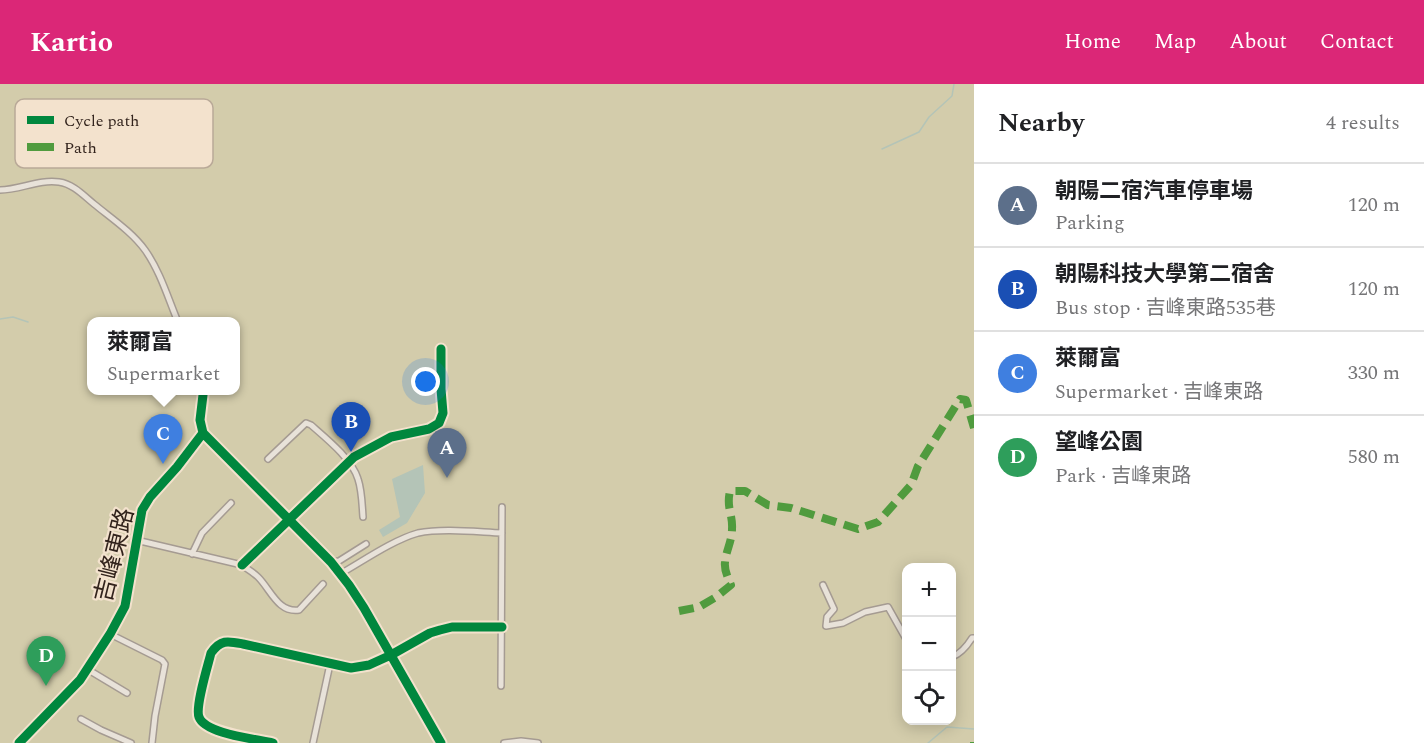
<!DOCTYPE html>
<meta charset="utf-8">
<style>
body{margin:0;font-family:Spectral,"Noto Sans TC",serif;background:#f6f6f6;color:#202124}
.controls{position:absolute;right:18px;bottom:18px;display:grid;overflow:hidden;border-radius:12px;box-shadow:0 3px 15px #0003}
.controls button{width:54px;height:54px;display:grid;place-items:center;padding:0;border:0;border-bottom:2px solid #e0e0e0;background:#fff;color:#202124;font:30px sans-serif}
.you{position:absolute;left:426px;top:298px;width:21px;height:21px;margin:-15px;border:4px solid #fff;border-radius:50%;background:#1a73e8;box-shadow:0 0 0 9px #1a73e833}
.badge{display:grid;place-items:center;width:39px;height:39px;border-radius:50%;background:#db2777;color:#fff;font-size:20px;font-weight:700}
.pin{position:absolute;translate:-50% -50px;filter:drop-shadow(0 2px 3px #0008)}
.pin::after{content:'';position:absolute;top:32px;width:21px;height:18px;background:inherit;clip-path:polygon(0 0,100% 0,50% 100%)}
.popup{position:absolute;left:87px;top:233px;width:153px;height:78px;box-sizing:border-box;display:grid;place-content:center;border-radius:12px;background:#fff;filter:drop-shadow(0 2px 4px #0005);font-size:20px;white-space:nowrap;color:#757577}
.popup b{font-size:22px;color:#202124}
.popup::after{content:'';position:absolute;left:50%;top:100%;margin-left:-12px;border:12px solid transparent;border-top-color:#fff}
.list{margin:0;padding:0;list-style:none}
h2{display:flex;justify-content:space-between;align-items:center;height:78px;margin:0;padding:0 24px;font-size:26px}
h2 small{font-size:20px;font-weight:400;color:#757577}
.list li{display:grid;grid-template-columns:39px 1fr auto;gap:18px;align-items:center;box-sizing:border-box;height:84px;padding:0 24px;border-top:2px solid #e0e0e0}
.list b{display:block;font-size:22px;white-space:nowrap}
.list p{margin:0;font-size:20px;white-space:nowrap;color:#757577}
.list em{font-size:20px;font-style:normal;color:#757577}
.icon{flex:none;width:33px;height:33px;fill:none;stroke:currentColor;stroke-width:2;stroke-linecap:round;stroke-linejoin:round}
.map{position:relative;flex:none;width:974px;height:659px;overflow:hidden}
header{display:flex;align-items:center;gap:36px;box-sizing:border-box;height:84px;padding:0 30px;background:#db2777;color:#fff}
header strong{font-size:28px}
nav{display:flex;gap:33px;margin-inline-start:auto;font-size:21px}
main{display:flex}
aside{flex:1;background:#fff}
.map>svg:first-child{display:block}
.green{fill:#d3ccab;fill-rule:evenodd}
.water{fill:#b4c4b7}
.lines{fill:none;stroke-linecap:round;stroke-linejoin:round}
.stream{stroke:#b4c4b7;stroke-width:1.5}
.street-casing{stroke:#a59b92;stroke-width:8}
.street{stroke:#e8e2d9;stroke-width:5}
.quiet{stroke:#509b3e;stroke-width:8;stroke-dasharray:15 8;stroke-linecap:butt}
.cycleway-casing{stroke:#f3e2cd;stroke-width:13}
.cycleway{stroke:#00873e;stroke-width:9}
.labels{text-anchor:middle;stroke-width:4.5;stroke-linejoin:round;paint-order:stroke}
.street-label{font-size:24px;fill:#32231c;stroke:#f3e2cd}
.key{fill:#f3e2cd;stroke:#b9a998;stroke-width:1.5}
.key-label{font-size:16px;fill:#32231c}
</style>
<header>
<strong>Kartio</strong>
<nav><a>Home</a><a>Map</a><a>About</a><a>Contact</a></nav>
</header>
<main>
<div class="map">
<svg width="974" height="659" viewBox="0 0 974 659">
<rect width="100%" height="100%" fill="#e0d5c8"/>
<path class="green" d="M0,0H974V659H0ZM91,238H235V306H91ZM906,484H952V636H906Z"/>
<path class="water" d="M423,381L425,409L407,439L383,453L379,446L400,433L392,395Z"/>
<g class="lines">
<path class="stream" d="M882,65L919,48L929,33L952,12L954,0
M0,235L13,233L28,238
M928,659L947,643L974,645"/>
<g class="street-casing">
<path id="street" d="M0,106C20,106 39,95 59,98C73,100 83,111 94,120C111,134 132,148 145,166C160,187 168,214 178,238
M202,306L203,311L200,336L203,349L331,478L349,501L364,524L441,659
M268,375L306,339L311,341C327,355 352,375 358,395C362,407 362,420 363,433
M136,456L242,481C247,485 253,488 258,493C271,506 278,529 299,526L323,500
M192,470L202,449L231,419
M331,478L339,477L366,460
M242,481L354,373L391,353L429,345L439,339L443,329L441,305V265
M340,490C363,477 393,456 418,449C443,444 477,448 502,449
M823,501L834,525L827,533L826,542L843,539L865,528L888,523L906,555
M110,550L162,576L165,580L155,632L152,659
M952,573C960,570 967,562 972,554H974
M87,585L127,609
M501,602L502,423
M81,635L101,646L131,659
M19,659L80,596L110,550L125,522L142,426L150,413L177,383L203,349
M273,659C257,655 205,650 199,633C195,623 208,581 211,569C221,555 228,557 243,560L351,584L369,581L391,571L430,549L440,546L452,543H502
M313,659L330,580
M504,659L521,657L538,659"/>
</g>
<use href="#street" class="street"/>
<path class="quiet" d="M679,527L699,523L716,513L731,501C728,494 724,486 725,478C726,467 732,457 732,445C733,430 726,424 730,407H745L768,421L791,424L858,445L878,438L911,401L918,382L960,315L966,316L974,344
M974,659V658"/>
<g class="cycleway-casing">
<path id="cycleway" d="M202,306L203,311L200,336L203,349L331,478L349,501L364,524L441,659
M242,481L354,373L391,353L429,345L439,339L443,329L441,305V265
M19,659L80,596L110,550L125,522L142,426L150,413L177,383L203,349
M273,659C257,655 205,650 199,633C195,623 208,581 211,569C221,555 228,557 243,560L351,584L369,581L391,571L430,549L440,546L452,543H502"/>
</g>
<use href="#cycleway" class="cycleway"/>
</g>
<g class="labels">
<g class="street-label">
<text transform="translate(114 471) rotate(-76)" y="8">吉峰東路</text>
</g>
</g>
<rect x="15" y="15" width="198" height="69" rx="9" class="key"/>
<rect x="27" y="32" width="27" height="8" fill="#00873e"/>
<rect x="27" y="59" width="27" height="8" fill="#509b3e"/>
<g class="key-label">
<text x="64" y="42">Cycle path</text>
<text x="64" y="69">Path</text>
</g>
</svg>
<div class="controls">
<button>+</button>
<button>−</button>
<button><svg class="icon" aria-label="locate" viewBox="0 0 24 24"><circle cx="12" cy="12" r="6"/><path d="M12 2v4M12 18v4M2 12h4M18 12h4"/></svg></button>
</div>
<div class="you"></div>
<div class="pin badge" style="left:447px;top:394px;background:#5c6f8a">A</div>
<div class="pin badge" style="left:351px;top:368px;background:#1a4fb4">B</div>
<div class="pin badge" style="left:163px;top:380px;background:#3f7fe0">C</div>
<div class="popup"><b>萊爾富</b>Supermarket</div>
<div class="pin badge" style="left:46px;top:602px;background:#2e9e5b">D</div>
</div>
<aside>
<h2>Nearby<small>4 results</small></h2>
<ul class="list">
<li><span class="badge" style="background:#5c6f8a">A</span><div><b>朝陽二宿汽車停車場</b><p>Parking</p></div><em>120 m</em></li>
<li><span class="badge" style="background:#1a4fb4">B</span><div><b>朝陽科技大學第二宿舍</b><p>Bus stop · 吉峰東路535巷</p></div><em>120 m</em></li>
<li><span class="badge" style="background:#3f7fe0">C</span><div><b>萊爾富</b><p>Supermarket · 吉峰東路</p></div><em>330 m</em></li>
<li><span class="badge" style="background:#2e9e5b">D</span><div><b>望峰公園</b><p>Park · 吉峰東路</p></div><em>580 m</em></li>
</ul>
</aside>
</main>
